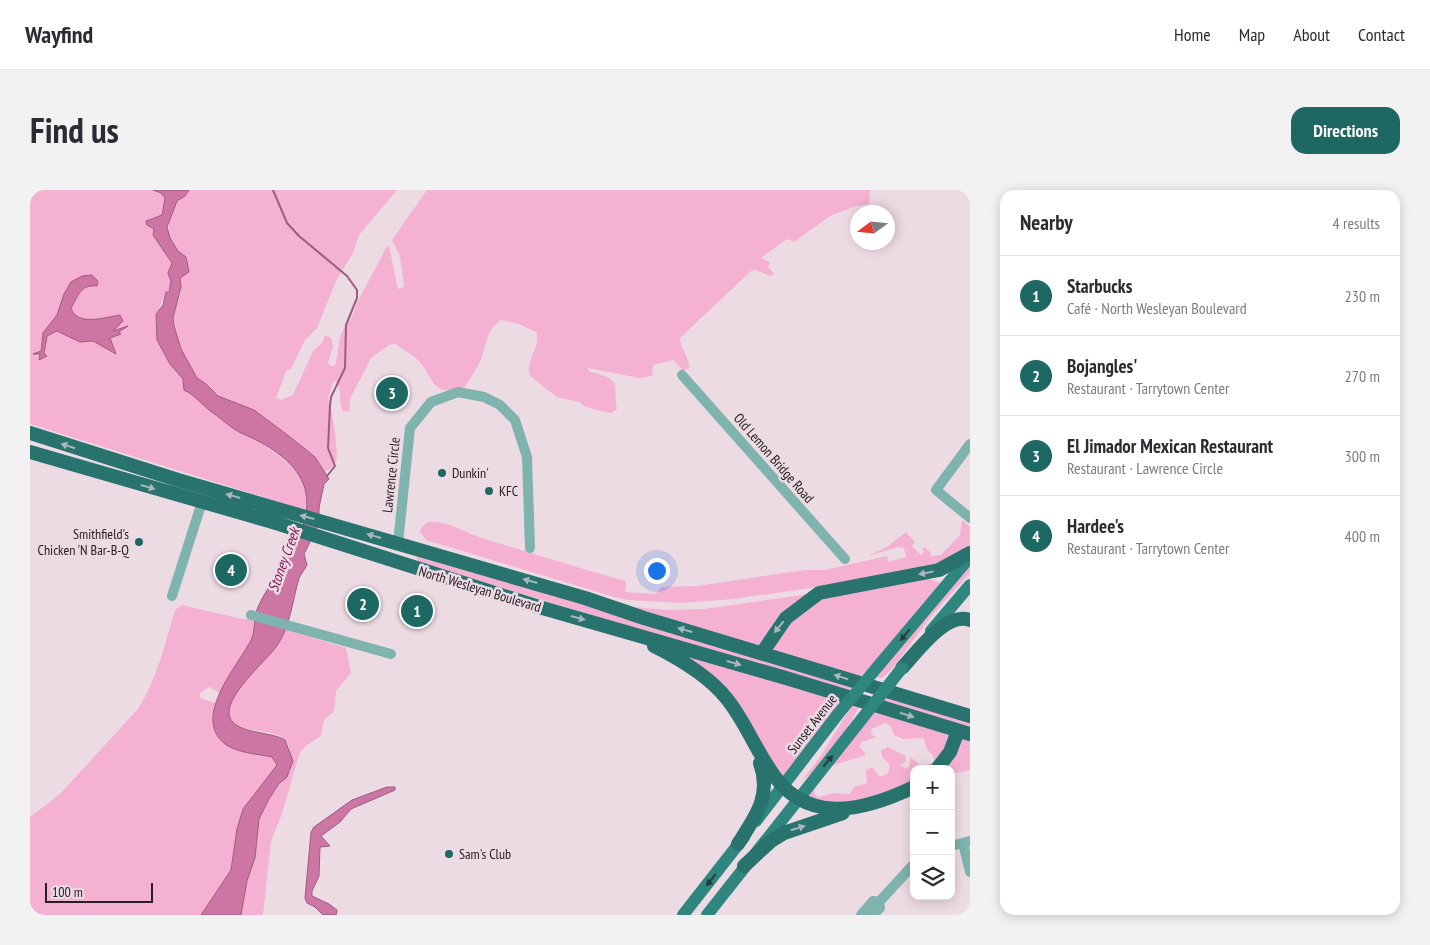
<!DOCTYPE html>
<meta charset="utf-8">
<style>
body{margin:0;font-family:"PT Sans Narrow",sans-serif;background:#f2f2f3;color:#2b2b33}
.controls{position:absolute;right:15px;bottom:15px;display:grid;overflow:hidden;border-radius:10px;box-shadow:0 2px 12px #0003}
.controls button{width:45px;height:45px;display:grid;place-items:center;padding:0;border:0;border-bottom:1px solid #e1e1e2;background:#fff;color:#2b2b33;font:25px sans-serif}
.compass{position:absolute;left:820px;top:15px;width:45px;height:45px;border-radius:50%;background:#fff;box-shadow:0 2px 12px #0003;rotate:255deg}
.scale{position:absolute;left:15px;bottom:12px;width:108px;box-sizing:border-box;padding-left:5px;border:2px solid #272023;border-top:0;font-size:14px;line-height:18px;white-space:nowrap;color:#272023;-webkit-text-stroke:4px #eddbe3;paint-order:stroke}
.you{position:absolute;left:626px;top:380px;width:18px;height:18px;margin:-12px;border:4px solid #fff;border-radius:50%;background:#1a73e8;box-shadow:0 0 0 8px #1a73e833}
.badge{display:grid;place-items:center;width:32px;height:32px;border-radius:50%;background:#1d6862;color:#fff;font-size:16px;font-weight:700}
.pin{position:absolute;translate:-50% -50%;border:2px solid #fff;box-shadow:0 1px 5px #0006}
.list{margin:0;padding:0;list-style:none}
h2{display:flex;justify-content:space-between;align-items:center;height:65px;margin:0;padding:0 20px;font-size:21px}
h2 small{font-size:16px;font-weight:400;color:#7c7c81}
.list li{display:grid;grid-template-columns:32px 1fr auto;gap:15px;align-items:center;box-sizing:border-box;height:80px;padding:0 20px;border-top:1px solid #e1e1e2}
.list b{display:block;font-size:19px;white-space:nowrap}
.list p{margin:0;font-size:16px;white-space:nowrap;color:#7c7c81}
.list em{font-size:16px;font-style:normal;color:#7c7c81}
.icon{flex:none;width:28px;height:28px;fill:none;stroke:currentColor;stroke-width:2;stroke-linecap:round;stroke-linejoin:round}
.map{position:relative;flex:none;width:940px;height:725px;overflow:hidden;border-radius:15px}
header{display:flex;align-items:center;gap:30px;box-sizing:border-box;height:70px;padding:0 25px;background:#fff;border-bottom:1px solid #e1e1e2}
header strong{font-size:24px}
nav{display:flex;gap:28px;margin-inline-start:auto;font-size:18px}
.intro{display:flex;align-items:center;justify-content:space-between;box-sizing:border-box;height:120px;padding:0 30px}
h1{margin:0;font-size:35px}
.button{padding:12px 22px;border-radius:15px;background:#1d6862;color:#fff;font-size:18px;font-weight:700}
main{display:flex;gap:30px;padding:0 30px}
aside{flex:1;background:#fff;border-radius:15px;box-shadow:0 2px 12px #0003}
.map>svg:first-child{display:block}
.green{fill:#f5b1d2;fill-rule:evenodd}
.water{fill:#ce76a3;stroke:#9c5c7d}
.lines{fill:none;stroke-linecap:round;stroke-linejoin:round}
.stream{stroke:#9c5c7d;stroke-width:2}
.minor{stroke:#7fb3ad;stroke-width:10}
.major{stroke:#2e867f;stroke-width:12}
.highway{stroke:#28736d;stroke-width:14}
.major-bridge{stroke:#2e867f;stroke-width:12}
.oneway{fill:#a8b7ba}
.oneway2{fill:#293a3a}
.poi-dot{fill:#1d6862;stroke:#eddbe3;stroke-width:2}
.labels{text-anchor:middle;stroke-width:5;stroke-linejoin:round;paint-order:stroke}
.street-label{font-size:14px;fill:#272023;stroke:#eddbe3}
.poi-label{font-size:14px;fill:#272023;stroke:#eddbe3;text-anchor:start}
.water-label{font-size:15px;font-style:italic;fill:#801657;stroke:#eddbe3}
</style>
<header>
<strong>Wayfind</strong>
<nav><a>Home</a><a>Map</a><a>About</a><a>Contact</a></nav>
</header>
<div class="intro"><h1>Find us</h1><a class="button">Directions</a></div>
<main>
<div class="map">
<svg width="940" height="725" viewBox="0 0 940 725">
<rect width="100%" height="100%" fill="#eddbe3"/>
<path class="green" d="M0,0H123L131,3L135,8L132,25L121,28L120,38L124,39L123,45L142,73L138,83C144,93 140,97 135,105C132,110 131,116 126,124L127,150L140,174L153,189L165,208L211,243C221,245 229,252 238,258C259,272 281,292 275,320L0,234ZM62,85L60,95L48,103L41,118C46,134 70,129 83,126L89,134L83,141L88,140L91,144L80,148L85,163L63,151L50,152L27,141L17,146L14,164L17,165L9,169L12,147L27,125L34,104L52,86Z
M159,0H367L329,45L323,63L306,91L287,138L275,150L261,179L256,181L246,208L251,210L263,205L283,161L292,153L295,145L301,148L303,157L298,173L300,176H305C308,166 308,149 313,140C319,131 324,126 326,115L357,56H359L368,99L374,97L370,66L362,50L397,0H840L839,14L823,17L800,26L764,52L757,49L731,68L740,72L738,77L744,84L740,86L726,80L721,81L650,148C651,161 659,164 659,178L653,181L643,170L623,175L622,186L609,188L558,178L559,181C592,191 583,189 587,219L581,223L566,220L554,216L550,212L527,207L500,186C494,171 512,157 506,142L489,134L471,130C456,140 457,154 451,169C447,179 440,188 435,197C406,205 406,197 393,176C387,167 374,160 365,154L359,155L341,168L320,209L319,221H313C307,211 314,198 304,190L298,208C302,217 309,264 306,271C305,276 299,280 295,282C270,246 228,222 189,206C181,203 179,195 171,192C160,182 141,141 144,127C146,113 154,102 150,88L155,84L156,67C133,55 136,29 147,11C150,7 156,4 159,0Z
M932,330L940,337V360L920,372L865,386L703,409L651,413L598,410L584,407L396,350L390,342C392,335 397,331 404,332C419,332 437,343 452,348C500,363 548,378 596,391L595,402L626,404L631,397L667,396L775,380H795L857,366L859,372L876,367L874,358L868,357L838,366L857,357L876,342L885,352L882,356L891,365L894,362L892,359L895,357L901,363L900,366L911,365L930,345Z
M387,367L577,419L824,494L818,502L387,372Z
M940,375V383L902,425L862,479L852,488L846,487Z
M894,387L910,393L847,469L830,487L603,417L637,420L675,419Z
M152,415L212,429L224,428C227,450 201,484 190,503L179,497L170,503V508L185,513L182,530L208,560L242,567L247,575L220,609L207,639L201,680L171,725H0V627L30,604L108,519C127,489 135,454 145,420Z
M255,439L316,458L321,483L306,501L304,521L294,530L291,546L277,555L270,562L267,571L252,624L241,651L233,725H211L217,691L225,668L229,629L239,609L261,581C260,571 262,559 256,551C240,532 180,553 206,504Z
M654,466L812,510L754,590L727,554Z
M854,503L940,529V538L849,512Z
M824,512L831,514L817,538L780,585L772,590L790,567Z
M843,519L940,549V580L921,584V579H884V595L817,616L780,609L779,605L785,598L784,603L788,607L805,603L820,604L824,597L837,593L836,580L842,577L850,587L858,583L860,575L852,567L851,560L858,557L876,566V571L871,575L875,578L879,577L880,567L892,576L905,572C904,565 901,564 897,559C895,555 896,552 893,548L873,549L864,545L861,536L855,533L841,539V544L846,547L832,552L829,556L836,565L801,576Z"/>
<path class="water" d="M123,0H159L155,6L147,11L137,37L140,48L148,61L156,67L159,82L150,88L151,97L143,128L144,136L151,159L167,188L176,194L188,206L224,220L259,246L285,267L299,289L294,294L289,318V334L274,364L277,375C274,381 269,386 268,392C262,413 260,438 246,457C235,472 192,508 200,528C207,544 240,541 255,550L263,571L257,587L249,594L239,609L229,629L225,668L217,691L211,725H171L201,680L207,639L213,619L247,575L242,567C228,564 207,563 195,554C161,527 208,476 221,450C226,439 223,427 228,417C243,383 286,340 275,299C267,271 235,253 211,243C202,239 192,229 183,223C173,216 165,205 154,200L153,189L140,174L127,150L126,124L133,115L136,102H139L141,91L138,83L142,73L123,45L124,39L117,35L116,31L132,25L135,8L131,3Z
M62,85L68,91L67,96C50,94 48,107 41,118C47,137 76,127 90,125L93,131L83,141L98,136L89,142L91,144L80,148L86,164L63,151L50,152L27,141L17,146L14,163L17,166L9,170L10,164H3L11,161L13,143L27,125L34,104L41,92L52,86Z
M357,597H365V600L321,619L310,632L291,646L300,656L290,657L289,686L282,701V706L299,714L307,720L306,725H293L285,717L277,713L275,708L281,642L284,637L322,610Z"/>
<g class="lines">
<path class="stream" d="M243,0L257,33L269,46L317,86L327,100V108L316,135L315,178L301,207L300,216L298,258L305,276L297,286"/>
<path class="minor" d="M652,185L815,369
M940,254L906,300L940,328
M368,353L380,238L401,212L428,202L454,207L470,215L485,230L497,267L500,358
M142,406L172,312
M221,425L361,464
M933,653L940,682
M921,656L940,651
M831,725L843,711L849,712L884,674
M843,725L850,718L849,712"/>
<path class="major" d="M901,441L940,395
M849,475L940,367
M726,631L808,524
M653,725L714,647
M677,725L827,535"/>
<path class="highway" d="M0,243L148,290L555,408L614,428L940,526
M0,262L246,333L509,417L756,488L940,544
M624,456C650,469 679,486 697,509C714,530 724,556 739,578C774,636 832,622 884,597
M732,463L756,428L789,403L909,380L940,363
M872,478C887,462 916,421 940,430
M907,579L920,562L928,541
M708,654C725,627 742,606 730,573
M714,676L741,651L754,643L813,623"/>
<path class="major-bridge" d="M808,524L849,475
M827,535L872,478"/>
</g>
<defs><path id="oneway-solid" d="M-6-.8H1V-3.2L6.5 0L1 3.2V.8H-6Z" transform="scale(1.25)"/></defs>
<g class="oneway">
<use href="#oneway-solid" transform="translate(38 256) rotate(-162)"/>
<use href="#oneway-solid" transform="translate(118 297) rotate(16)"/>
<use href="#oneway-solid" transform="translate(203 306) rotate(-164)"/>
<use href="#oneway-solid" transform="translate(277 327) rotate(-165)"/>
<use href="#oneway-solid" transform="translate(344 346) rotate(-164)"/>
<use href="#oneway-solid" transform="translate(896 383) rotate(169)"/>
<use href="#oneway-solid" transform="translate(500 391) rotate(-164)"/>
<use href="#oneway-solid" transform="translate(548 428) rotate(15)"/>
<use href="#oneway-solid" transform="translate(749 437) rotate(129)"/>
<use href="#oneway-solid" transform="translate(655 440) rotate(-164)"/>
<use href="#oneway-solid" transform="translate(704 473) rotate(16)"/>
<use href="#oneway-solid" transform="translate(811 487) rotate(-163)"/>
<use href="#oneway-solid" transform="translate(877 525) rotate(17)"/>
<use href="#oneway-solid" transform="translate(768 638) rotate(-18)"/>
</g>
<g class="oneway2">
<use href="#oneway-solid" transform="translate(875 445) rotate(130)"/>
<use href="#oneway-solid" transform="translate(798 571) rotate(-51)"/>
<use href="#oneway-solid" transform="translate(681 690) rotate(128)"/>
</g>
<g class="poi-dot">
<circle cx="412" cy="283" r="5"/>
<circle cx="459" cy="301" r="5"/>
<circle cx="109" cy="352" r="5"/>
<circle cx="419" cy="664" r="5"/>
</g>
<g class="labels">
<g class="street-label">
<text transform="translate(744 268) rotate(49)" y="5">Old Lemon Bridge Road</text>
<text transform="translate(361 285) rotate(-84)" y="5">Lawrence Circle</text>
<text transform="translate(450 399) rotate(17)" y="5">North Wesleyan Boulevard</text>
<text transform="translate(782 534) rotate(-52)" y="5">Sunset Avenue</text>
</g>
<g class="poi-label">
<text x="422" y="288">Dunkin'</text>
<text x="469" y="306">KFC</text>
<text x="99" y="349" text-anchor="end">Smithfield's<tspan x="99" dy="16">Chicken 'N Bar-B-Q</tspan></text>
<text x="429" y="669">Sam's Club</text>
</g>
<g class="water-label">
<text transform="translate(254 370) rotate(-70)" y="5">Stoney Creek</text>
</g>
</g>
</svg>
<div class="controls">
<button>+</button>
<button>−</button>
<button><svg class="icon" aria-label="layers" viewBox="0 0 24 24"><path d="M12 4l9 5-9 5-9-5zM3 14l9 5 9-5"/></svg></button>
</div>
<svg class="compass" viewBox="-18 -18 36 36"><path d="M0-13l5 13h-10z" fill="#e53935"/><path d="M0 13l5-13h-10z" fill="#7c7c81"/></svg>
<div class="scale">100 m</div>
<div class="you"></div>
<div class="pin badge" style="left:387px;top:421px">1</div>
<div class="pin badge" style="left:333px;top:414px">2</div>
<div class="pin badge" style="left:362px;top:203px">3</div>
<div class="pin badge" style="left:201px;top:380px">4</div>
</div>
<aside>
<h2>Nearby<small>4 results</small></h2>
<ul class="list">
<li><span class="badge">1</span><div><b>Starbucks</b><p>Café · North Wesleyan Boulevard</p></div><em>230 m</em></li>
<li><span class="badge">2</span><div><b>Bojangles'</b><p>Restaurant · Tarrytown Center</p></div><em>270 m</em></li>
<li><span class="badge">3</span><div><b>El Jimador Mexican Restaurant</b><p>Restaurant · Lawrence Circle</p></div><em>300 m</em></li>
<li><span class="badge">4</span><div><b>Hardee's</b><p>Restaurant · Tarrytown Center</p></div><em>400 m</em></li>
</ul>
</aside>
</main>
